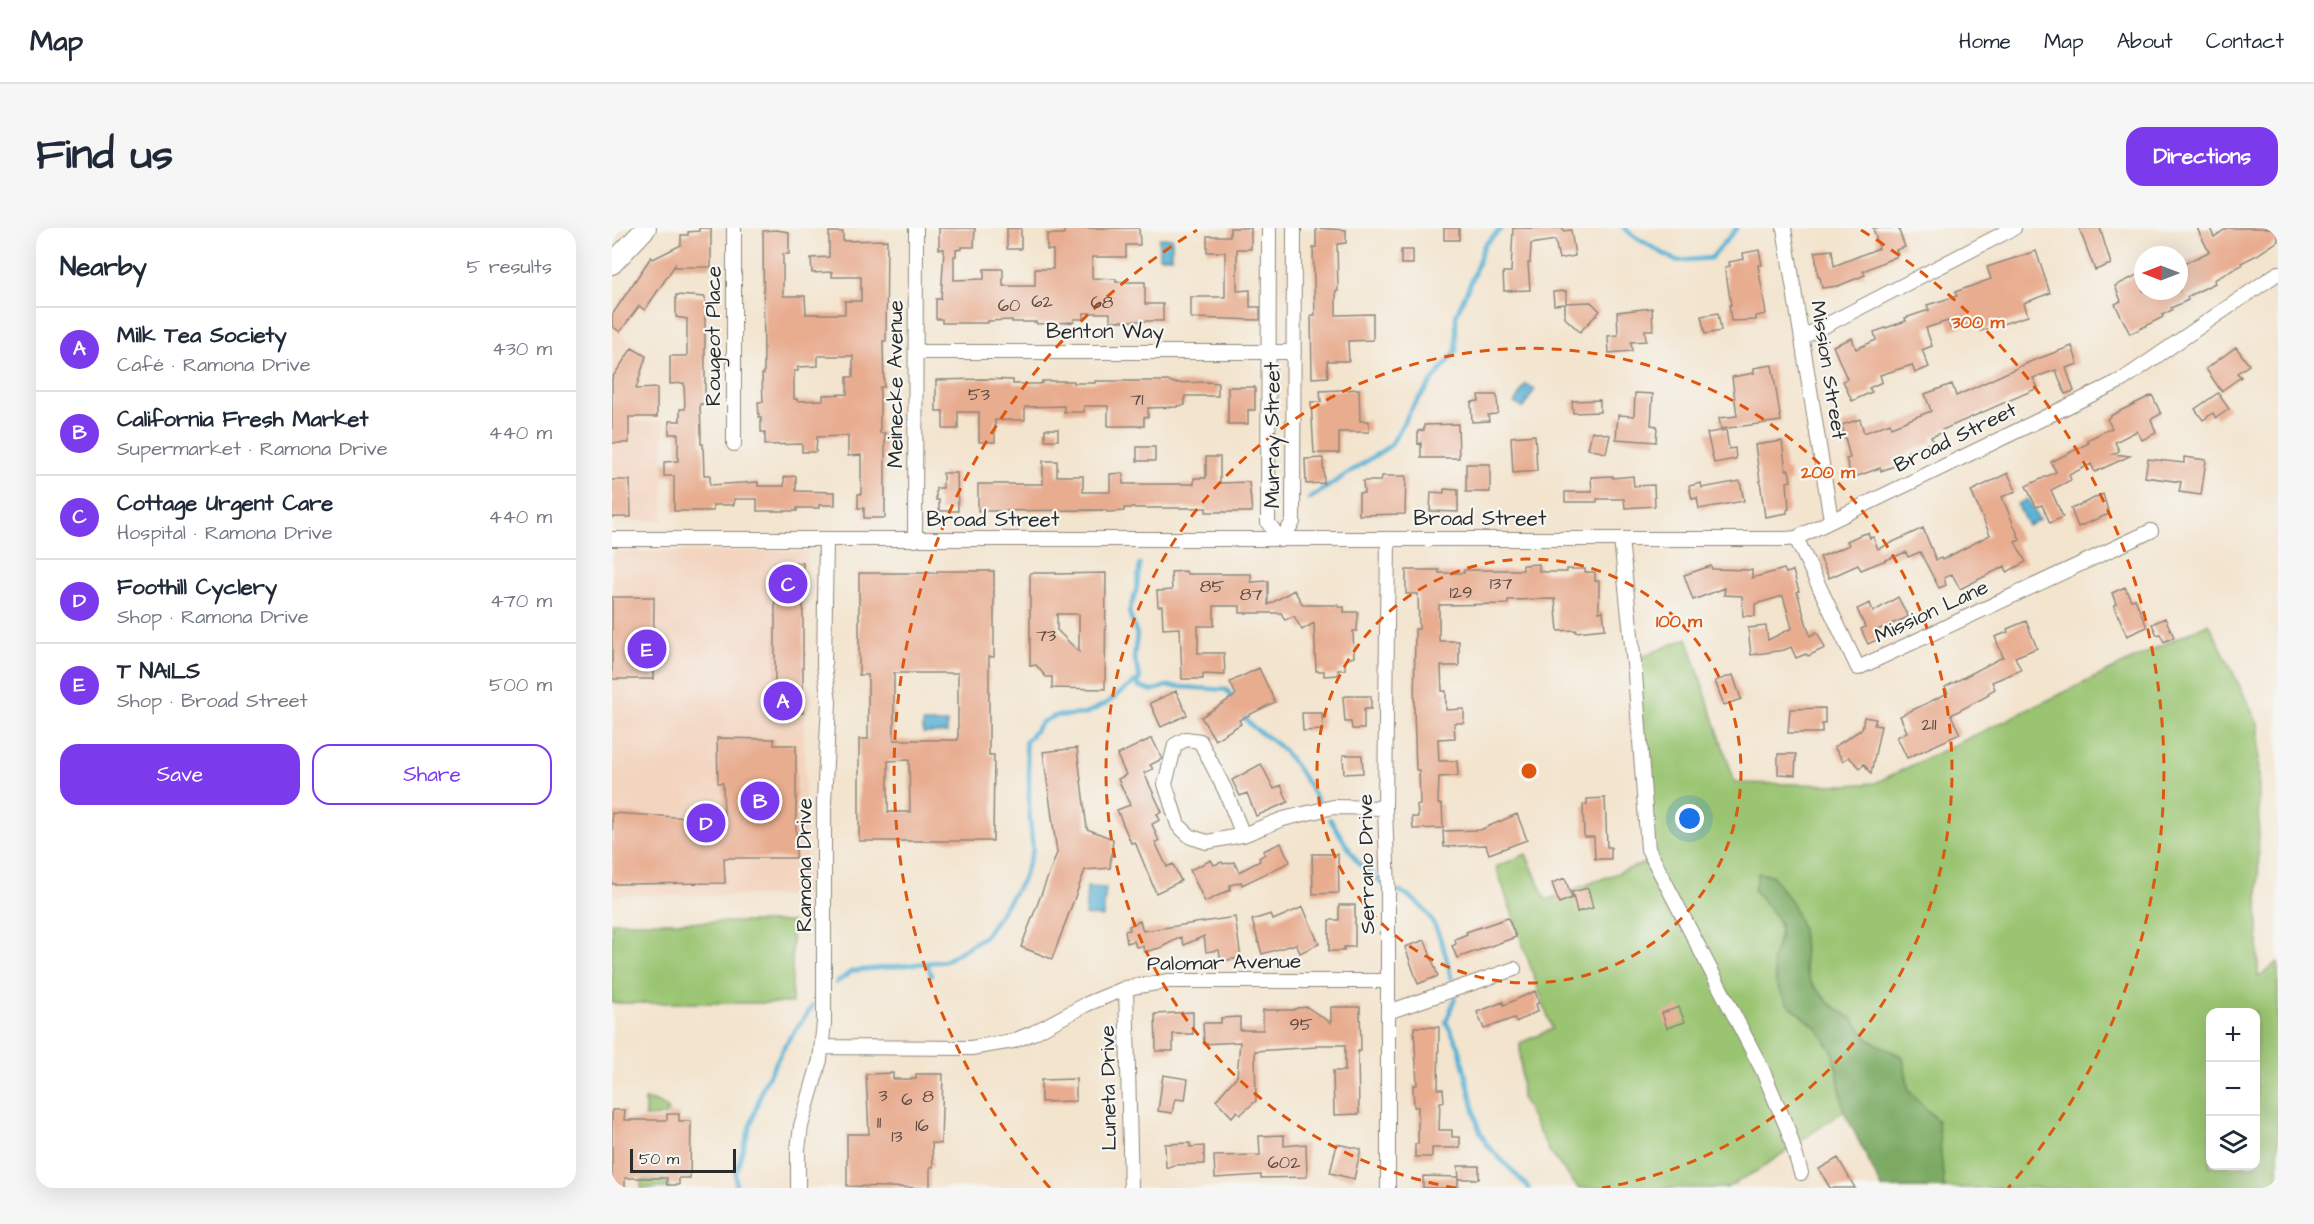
<!DOCTYPE html>
<meta charset="utf-8">
<style>
body{margin:0;font-family:"Architects Daughter",sans-serif;background:#f6f6f7;color:#1f2937}
.controls{position:absolute;right:18px;bottom:18px;display:grid;overflow:hidden;border-radius:12px;box-shadow:0 6px 24px #0002}
.controls button{width:54px;height:54px;display:grid;place-items:center;padding:0;border:0;border-bottom:2px solid #e0e1e3;background:#fff;color:#1f2937;font:30px sans-serif}
.compass{position:absolute;left:1522px;top:18px;width:54px;height:54px;border-radius:50%;background:#fff;box-shadow:0 6px 24px #0002;rotate:270deg}
.scale{position:absolute;left:18px;bottom:15px;width:106px;box-sizing:border-box;padding-left:6px;border:3px solid #2b2b2b;border-top:0;font-size:16px;line-height:21px;white-space:nowrap;color:#2b2b2b;-webkit-text-stroke:4px #f6f6f2;paint-order:stroke}
.you{position:absolute;left:1078px;top:591px;width:21px;height:21px;margin:-15px;border:4px solid #fff;border-radius:50%;background:#1a73e8;box-shadow:0 0 0 9px #1a73e833}
.badge{display:grid;place-items:center;width:39px;height:39px;border-radius:50%;background:#7c3aed;color:#fff;font-size:20px;font-weight:700}
.pin{position:absolute;translate:-50% -50%;border:3px solid #fff;box-shadow:0 2px 6px #0006}
.list{margin:0;padding:0;list-style:none}
h2{display:flex;justify-content:space-between;align-items:center;height:78px;margin:0;padding:0 24px;font-size:26px}
h2 small{font-size:20px;font-weight:400;color:#747a83}
.list li{display:grid;grid-template-columns:39px 1fr auto;gap:18px;align-items:center;box-sizing:border-box;height:84px;padding:0 24px;border-top:2px solid #e0e1e3}
.list b{display:block;font-size:22px;white-space:nowrap}
.list p{margin:0;font-size:20px;white-space:nowrap;color:#747a83}
.list em{font-size:20px;font-style:normal;color:#747a83}
.actions{display:flex;gap:12px;padding:18px 24px}
.actions a{flex:1;padding:14px 0;border:2px solid #7c3aed;border-radius:18px;text-align:center;font-size:21px;color:#7c3aed}
.actions .main{background:#7c3aed;color:#fff}
.icon{flex:none;width:33px;height:33px;fill:none;stroke:currentColor;stroke-width:2;stroke-linecap:round;stroke-linejoin:round}
.map{position:relative;flex:none;width:1666px;height:960px;overflow:hidden;border-radius:18px}
header{display:flex;align-items:center;gap:36px;box-sizing:border-box;height:84px;padding:0 30px;background:#fff;border-bottom:2px solid #e0e1e3}
header strong{font-size:28px}
nav{display:flex;gap:33px;margin-inline-start:auto;font-size:21px}
.intro{display:flex;align-items:center;justify-content:space-between;box-sizing:border-box;height:144px;padding:0 36px}
h1{margin:0;font-size:42px}
.button{padding:15px 27px;border-radius:18px;background:#7c3aed;color:#fff;font-size:21px;font-weight:700}
main{display:flex;gap:36px;padding:0 36px}
aside{flex:1;background:#fff;border-radius:18px;box-shadow:0 6px 24px #0002}
.map>svg:first-child{display:block}
.built{fill:#f3d4bf}
.green{fill:#9ac471;stroke:#62784e;stroke-width:1.5;fill-rule:evenodd}
.forest{fill:#7baa63;stroke:#536a47;stroke-width:1.5}
.water{fill:#56b1d4;stroke:#406e80;stroke-width:1.5}
.lines{fill:none;stroke-linecap:round;stroke-linejoin:round}
.stream{stroke:#56b1d4;stroke-width:4.5}
.building{fill:#e8ac8f;fill-rule:evenodd}
.street-casing{stroke:#8f887c;stroke-width:16}
.secondary-casing{stroke:#8f887c;stroke-width:22}
.street{stroke:#fff;stroke-width:14}
.secondary{stroke:#fff;stroke-width:20}
.ring{fill:none;stroke:#df570e;stroke-width:3;stroke-dasharray:10 8}
.labels{text-anchor:middle;stroke-width:4.5;stroke-linejoin:round;paint-order:stroke}
.number-label{font-size:18px;fill:#5a4b44}
.street-label{font-size:21px;fill:#2b2b2b;stroke:#f6f6f2}
.centre{fill:#df570e;stroke:#f6f6f2;stroke-width:3}
.ring-label{font-size:18px;text-anchor:middle;font-weight:bold;fill:#df570e;stroke:#f6f6f2;stroke-width:4.5;stroke-linejoin:round;paint-order:stroke}
</style>
<header>
<strong>Map</strong>
<nav><a>Home</a><a>Map</a><a>About</a><a>Contact</a></nav>
</header>
<div class="intro"><h1>Find us</h1><a class="button">Directions</a></div>
<main>
<aside>
<h2>Nearby<small>5 results</small></h2>
<ul class="list">
<li><span class="badge">A</span><div><b>Milk Tea Society</b><p>Café · Ramona Drive</p></div><em>430 m</em></li>
<li><span class="badge">B</span><div><b>California Fresh Market</b><p>Supermarket · Ramona Drive</p></div><em>440 m</em></li>
<li><span class="badge">C</span><div><b>Cottage Urgent Care</b><p>Hospital · Ramona Drive</p></div><em>440 m</em></li>
<li><span class="badge">D</span><div><b>Foothill Cyclery</b><p>Shop · Ramona Drive</p></div><em>470 m</em></li>
<li><span class="badge">E</span><div><b>T NAILS</b><p>Shop · Broad Street</p></div><em>500 m</em></li>
</ul>
<div class="actions"><a class="main">Save</a><a>Share</a></div>
</aside>
<div class="map">
<svg width="1666" height="960" viewBox="0 0 1666 960">
<rect width="100%" height="100%" fill="#f6f6f2"/>
<filter id="ink" filterUnits="userSpaceOnUse"><feTurbulence type="fractalNoise" baseFrequency=".0167" numOctaves="2"/><feDisplacementMap in="SourceGraphic" scale="12" xChannelSelector="R" yChannelSelector="G"/><feConvolveMatrix kernelMatrix="1 2 1 2 8 2 1 2 1" color-interpolation-filters="sRGB"/></filter>
<filter id="wash" filterUnits="userSpaceOnUse"><feTurbulence type="fractalNoise" baseFrequency=".008" numOctaves="4" result="noise"/><feDisplacementMap in="SourceGraphic" scale="24" xChannelSelector="R" yChannelSelector="G"/><feGaussianBlur stdDeviation="1.35" result="paint"/><feColorMatrix in="noise" values="0 0 0 0 0 0 0 0 0 0 0 0 0 0 0 0 0 1.4 0 .05"/><feComposite in="paint" operator="in"/></filter>
<g filter="url(#wash)">
<rect width="100%" height="100%" fill="#f3e4ce"/>
<path class="built" d="M0,100L35,125L19,189L22,193H52L51,293H0Z
M195,323L192,502L195,668L0,667V324Z"/>
<path class="green" d="M1597,395L1647,498L1646,749L1666,734V960H1332L1326,893L1297,863L1291,829L1257,812L1241,791L1219,777L1199,755L1193,741L1190,700L1142,662C1168,694 1175,692 1160,733L1175,775L1205,800L1222,826L1232,883L1148,941L1114,960H966L937,923L910,871L908,815L940,801L884,639L914,626L934,672L1035,634L1025,431L1075,410L1123,555L1234,557L1263,555ZM1598,784H1644V938H1598Z
M0,694H180V775H0Z
M33,872C40,872 55,877 57,884H54L53,888L33,889Z
M29,952H53L54,957L57,958V960H29Z"/>
<path class="forest" d="M1146,645L1160,647L1180,675L1190,700L1193,741L1199,755L1219,777L1241,791L1257,812L1291,829L1297,863L1326,893L1332,960H1270L1232,883L1222,826L1205,800L1175,775L1165,758L1160,733L1168,710V694L1142,662Z"/>
<path class="water" d="M547,10H560V29H547Z
M914,156L923,161L911,180L902,175Z
M1416,271L1427,292L1416,298L1405,276Z
M311,495H335V505H311Z
M475,659L494,660L491,689L473,687Z"/>
<g class="lines">
<path class="stream" d="M1012,0L1023,9L1064,33L1099,30L1125,0
M697,271L779,217L801,178L844,123V87L861,49L872,17L890,0
M528,336L524,363L517,384L525,407L522,429L528,450L526,458L540,463L554,458L615,462L623,474
M630,486C642,505 655,506 670,521C685,536 696,557 708,576
M718,591L746,635L772,657
M787,663C822,678 832,716 839,750
M315,735L319,747
M224,755L240,743L333,733L373,708L410,653L421,622L417,582V544L413,515L430,494L443,488L473,486L495,475L528,450
M843,770L834,794L847,819L866,899L875,917L917,960
M124,960L123,946L151,858L175,814L201,777"/>
</g>
<g id="blocks">
<path class="building" d="M87,0H99V39H63V37L33,82L27,78L8,104L0,98V87L39,29L41,31L69,17V7H76V4L87,3Z
M327,0H363L362,19H350V21L344,22V28H342V52L372,51V41H391V58H423V41H441V22H435V6H452V0H527L528,17H514V29H480V50L504,51V54H533V76H551V93H498V85H472V91H462V94L425,96L424,94H400V92L376,93V95H330V91H324V71H329L332,21H327Z
M395,0H409V21H395Z
M618,0H639V21H625V63L638,62V79H648V92L579,90V69H613V24H595V8H618Z
M704,0L734,2V15L725,16L726,63H724V87L761,86V112L736,113L737,133H715L716,149L700,150L699,87H703L701,20L704,19Z
M832,0H847V12H832Z
M901,0H951V3L959,2L963,28L947,31L943,12L919,16L918,35H916L918,62L892,63L891,44H899Z
M1261,0H1286L1293,19L1284,22L1286,27L1283,29L1251,43L1253,47L1226,58L1210,60L1208,49H1206L1203,24L1220,22L1222,38L1267,20Z
M1467,0H1488L1499,36L1483,42Z
M1585,0H1598L1602,9L1615,0H1666V13L1645,27L1629,35L1630,37L1602,52L1603,55L1575,69L1576,72L1559,80L1560,82L1550,87L1551,89L1518,106L1503,76L1509,73L1503,58L1531,44V63H1567V38L1597,24Z
M164,2L177,4V26H171V68H193L194,86H233V73H249V49H220V44L200,45L199,30L217,29V4H231V13L275,12L274,113H271L272,159H268V205H273V290H252V280H246V266H249V227L236,228V208L205,209L204,224H190V216L153,217V204H149V189H147L146,174H151L150,146H152L151,3ZM206,128H241V149H235V166L211,167V172L185,173V171H182V143H186V139L206,138Z
M789,22H801V36H789Z
M1147,22L1150,37H1146L1154,86L1144,88V92L1119,93L1117,77H1119L1113,39L1118,38L1117,34L1132,31L1131,25Z
M1424,23L1438,65L1412,75L1416,88L1368,103L1365,94L1339,102L1336,93L1314,100L1320,118L1310,122L1317,139L1303,145L1300,137L1268,147L1270,154L1257,160L1260,164L1240,173L1231,153L1235,151L1221,118L1240,110L1244,121L1264,112L1262,104L1294,93L1293,90L1317,82L1315,77L1345,68L1343,64L1379,51L1375,39Z
M954,63V75L979,74L988,83L968,104L953,90V76L942,77L941,64Z
M64,67L93,69V176H88L89,204V216H91L92,247H98V257L146,254V258H172V249L184,248V263L223,264V277H207V280H185V283H145V271H122V277H101V283H62V248H52V234L66,233V206H57V193H68V181H73L72,155L58,156V128H75V91L64,89Z
M1040,80L1041,102H1033L1034,113L1019,114L1020,123L997,125L996,108L1006,107L1005,84Z
M1106,85L1109,103L1093,106L1089,88Z
M1460,118L1466,136L1454,140L1462,163L1453,166L1444,142L1421,150L1426,160L1330,202L1331,204L1319,209L1321,214L1295,224L1296,228L1283,233L1285,237L1269,243L1268,240L1240,250L1234,231L1238,230L1230,197L1248,191L1252,205L1278,195L1279,199L1319,183L1313,166L1340,156L1344,168L1420,133Z
M1624,119L1637,137L1625,145L1629,149L1609,163L1594,141Z
M20,120L34,128L24,161L45,160V189H17V215H0V150Z
M1160,137L1169,193L1109,201L1107,190L1125,188L1120,149L1142,145V140Z
M372,151L401,152V156H427L430,155V153H462V155H483V153H558L562,155L596,154L606,155V168H573V177L565,178V179L536,180V189H532V198H496V178H472V184H452V178L413,179V192H383V214H367V184H346V201H331V183H324V152Z
M616,159H643V182H636V196H616Z
M747,161L748,193H757V204H727V225H702L699,174H709L708,163Z
M1023,165L1041,166L1039,197L1045,198L1044,214L1004,211L1006,187L1022,188Z
M1606,165L1617,181L1604,190L1601,185L1591,192L1583,181Z
M866,167H884L885,169L886,184L884,186L876,187L877,193L860,194L859,174L867,173Z
M1540,167L1549,186L1539,191L1544,205L1530,212L1525,203L1503,214L1507,223L1501,226L1518,228L1483,244L1479,236L1457,247L1459,252L1439,262L1451,289L1438,295L1430,277L1424,279L1414,258L1444,244L1439,234L1477,215L1475,212L1500,200L1495,191L1500,187Z
M988,172V184L961,185L960,173Z
M846,196L847,230H809V215L806,216V203L812,202V197Z
M433,201H446V212H433Z
M1114,202L1117,221L1123,220L1124,231L1102,235L1095,205Z
M980,203L998,207L994,225L976,221Z
M923,207L925,243L901,245L899,209Z
M1170,213L1174,242H1177L1179,253L1175,254L1177,281L1175,282V285L1153,289L1143,217Z
M525,219H543V233H525Z
M594,229H608V255L637,254L640,284H594V280H512V283L495,284L494,282L366,283V256H431V233H445V248H471V264H498V246L511,245V256H582V250H594Z
M1572,229L1594,232L1589,267L1567,264L1569,254L1533,249L1536,231L1572,235Z
M711,230L712,255L694,256L693,231Z
M854,236H878V264H854Z
M331,245H345L346,283H327V272H324V260H331Z
M1396,245L1404,263L1390,269L1408,312L1403,314L1414,334L1395,344L1393,338L1348,361L1340,346L1332,350L1334,357L1327,360L1308,324L1296,329L1294,324L1249,342L1246,337L1217,350L1208,329L1237,317L1235,313L1248,307L1256,305L1258,310L1261,309L1266,321L1311,300L1324,332L1329,330L1330,332L1378,307L1359,263Z
M770,248H794L793,286L747,287V265H752L751,253H769Z
M1001,248V250L1021,248L1022,258L1042,257L1043,278L1013,280L1012,271H985V274H953V264H980L979,249Z
M0,252H18L19,289H0Z
M1128,253L1132,273L1087,281L1085,270L1080,271L1077,258L1089,255L1090,260Z
M832,261L846,262V284L818,283L819,264L832,265Z
M1491,266L1497,286L1466,299L1459,281Z
M163,335H191V485H163Z
M927,336V343L934,344H955V341H973V344H983V353H987V384L991,383L993,401L964,404V402L946,403L943,371L896,372V376L827,377V413H847V438H829L830,463H834V482L852,481V495H842L843,510L826,511L827,533H845L846,548L827,549L826,576H830L831,600L801,601L800,589H806L805,577H808L807,542H804L802,482L803,401H807L806,366H794V342H827V345H852V342H911V337Z
M1099,338L1100,341L1140,342V350L1172,341L1174,345L1181,343L1187,363L1185,364L1198,408L1205,404L1213,420L1196,428L1194,426L1184,430L1179,419L1172,422L1139,427L1136,400L1154,398L1156,412L1180,400L1171,368L1143,376V388H1131L1130,368L1112,367L1113,360L1081,372L1072,347Z
M325,343H382V429H377V527H382L381,613H247V511H256V447H247V345H325ZM282,445H346V512H282ZM297,532L298,584H276V533Z
M574,343L575,346H639V354L656,353V377L682,362L691,377H726V379H732V384H746L745,403H741L742,429L733,432V442H726V447L712,448V443H704L702,395L690,402L682,388L673,392L669,385H628V378H602V398H586V425H612L613,447L591,446V451H570L568,400L551,401L550,378H546L545,363L560,362L559,344Z
M418,345H444V346L494,345L493,461L440,460V449H434L424,437L418,438ZM445,386H467V424L445,402Z
M1513,359L1519,372L1523,371L1535,399L1515,408L1502,377L1504,376L1500,365Z
M0,369H42L41,451H0Z
M1286,369L1296,389L1263,403L1267,411L1256,416L1249,401L1253,399L1245,381L1258,375L1261,384Z
M1553,390L1562,409L1552,414L1548,406L1545,407L1540,396Z
M1414,393L1425,420L1403,429L1409,442L1380,454L1383,461L1376,465L1377,467L1339,487L1348,506L1295,530L1285,509L1295,504L1288,488L1336,465L1333,459L1391,429L1383,409L1396,404L1395,401Z
M647,440L663,474L627,492L629,496L603,512L589,489L624,467L618,454Z
M1121,447L1129,471L1112,477L1103,453Z
M564,463L575,487L549,499L538,475Z
M735,468H759V481H752V501H740L739,494H733L731,469Z
M1213,480V495L1210,496V505H1176L1178,481Z
M690,485H710L711,502L691,503Z
M1252,489L1264,491L1262,497L1269,498L1259,546L1252,536L1248,540L1237,529L1231,533L1222,519L1250,501Z
M105,510L162,511V517H184V630H112L113,655L0,656V585L112,592L111,555H106Z
M540,510L550,531L538,537L541,541L532,545L550,584L545,586L548,592L540,596L547,613L543,614L555,639L561,636L569,653L544,665L523,614L519,615L505,582L518,577L506,551L514,547L505,527Z
M465,520L475,601L501,611L498,640L473,642L440,731L409,719L445,625L431,524Z
M1166,526H1184L1183,547L1166,546Z
M731,527H750L751,545L732,546Z
M649,536L662,561L669,557L676,574L644,588L635,565L628,568L620,552Z
M993,570L995,619H999V631H983L982,609H972L971,577L975,576V571Z
M905,586L915,612L877,626L874,617L832,619L831,603L868,602Z
M669,615L678,634L630,657L629,654L618,657V662L593,674L578,642L599,632L602,637L610,634L611,636L615,635L616,636L622,634L627,644L648,633L647,630L653,626L651,623Z
M700,626H726L727,665L701,666Z
M953,650L960,670L947,675L940,655Z
M976,660L981,680L965,684L960,664Z
M727,677H743V719H732V723H717V692H727Z
M691,679L707,716L688,725L684,716L650,726L640,692L659,686L661,692Z
M623,689L629,730L609,733L607,722L594,724L592,708L572,717L569,709L548,720L532,724L531,718L524,719L522,713L515,715L513,703L518,702L517,698L528,693L531,703Z
M896,690L904,709L845,730L840,718L844,716L843,711L855,706L854,704Z
M813,712L826,748L806,756L793,719Z
M923,763L927,775L924,776L926,783L904,794L902,790L872,801L865,784L891,774L892,777Z
M695,779L719,795V779H748L749,823H746L747,886L722,887L721,843H733V817H704V819L643,823L644,873L628,887L625,883L620,889L604,872L625,848L628,814L592,816L591,795H609V790L628,789V802H651V782H681L685,780Z
M1067,779L1073,794L1055,800L1050,785Z
M581,784V806H561V823H544L543,786Z
M802,799H827L826,861H831L832,874H828L827,902H840V909H848V920H820V929H803V916H806V879H802L801,857H805Z
M281,845V851H304V846H331L329,916L320,915L321,939H318V960L235,958V906H257L254,846Z
M551,847L576,851L573,872L563,871L560,885L546,883Z
M464,851V873L429,874V852Z
M0,882H13L12,892H55V886H67V893H79L78,950H67V957H55V950H13V960H0Z
M672,907V918L694,916L695,949L649,950V947L603,950L602,928L648,927L647,908Z
M578,915V919L592,918V936L562,937L554,940L553,916Z
M725,916L749,921L742,951L718,945Z
M1226,930L1243,960H1218L1207,941Z
M846,938H867V951H847Z
M811,948L846,949V960H811Z"/>
</g>
</g>
<g filter="url(#ink)">
<use href="#blocks" fill-opacity="0" stroke="#8f887c" stroke-width="1.5"/>
<g class="lines">
<g class="street-casing">
<path id="street" d="M122,0V216
M657,0L656,295L669,312L681,294L682,0
M1172,0L1219,292
M1191,109L1402,0
M304,124H682
M1184,310L1246,440L1539,303
M0,311H1174L1184,310L1510,152L1666,45
M776,311L773,580L776,663V960
M1009,311L1023,446L1036,621L1150,841L1176,902L1189,945
M303,312L304,0
M574,511L588,513L613,562L631,607L595,614L579,609L566,597L553,556L563,517Z
M631,607L671,591L721,579L773,580
M514,760L519,960
M776,784L902,741
M210,819L359,820L401,813L421,805L475,776L514,760L557,753H776
M186,960V921L189,898L208,832L212,794V574L217,474L212,437L214,311"/>
</g>
<g class="secondary-casing">
<path id="secondary" d="M0,36L34,0"/>
</g>
<use href="#street" class="street"/>
<use href="#secondary" class="secondary"/>
</g>
</g>
<g class="ring">
<circle cx="917" cy="543" r="212"/>
<path d="M844 960A423 423 0 1 1 990 960"/>
<path d="M438 960A635 635 0 0 1 585 2M1249 2A635 635 0 0 1 1396 960"/>
</g>
<g class="labels">
<g class="number-label">
<text x="430" y="79">62</text>
<text x="490" y="80">68</text>
<text x="397" y="83">60</text>
<text x="367" y="172">53</text>
<text x="525" y="177">71</text>
<text x="889" y="361">137</text>
<text x="600" y="364">85</text>
<text x="849" y="370">129</text>
<text x="639" y="372">87</text>
<text x="434" y="413">73</text>
<text x="1317" y="502">211</text>
<text x="689" y="802">95</text>
<text x="271" y="873">3</text>
<text x="316" y="874">8</text>
<text x="295" y="877">6</text>
<text x="267" y="900">11</text>
<text x="310" y="903">16</text>
<text x="285" y="914">13</text>
<text x="672" y="940">602</text>
</g>
<g class="street-label">
<text x="493" y="110">Benton Way</text>
<text transform="translate(101 108) rotate(-90)" y="7">Rougeot Place</text>
<text transform="translate(1217 142) rotate(81)" y="7">Mission Street</text>
<text transform="translate(283 156) rotate(-90)" y="7">Meinecke Avenue</text>
<text transform="translate(660 207) rotate(-90)" y="7">Murray Street</text>
<text transform="translate(1343 209) rotate(-26)" y="7">Broad Street</text>
<text x="868" y="297">Broad Street</text>
<text x="381" y="298">Broad Street</text>
<text transform="translate(1319 383) rotate(-25)" y="7">Mission Lane</text>
<text transform="translate(754 636) rotate(-91)" y="7">Serrano Drive</text>
<text transform="translate(192 637) rotate(-90)" y="7">Ramona Drive</text>
<text transform="translate(612 734) rotate(-1)" y="7">Palomar Avenue</text>
<text transform="translate(496 860) rotate(-91)" y="7">Luneta Drive</text>
</g>
</g>
<circle cx="917" cy="543" r="9" class="centre"/>
<g class="ring-label">
<text x="1366" y="100">300 m</text>
<text x="1216" y="250">200 m</text>
<text x="1067" y="399">100 m</text>
</g>
</svg>
<div class="controls">
<button>+</button>
<button>−</button>
<button><svg class="icon" aria-label="layers" viewBox="0 0 24 24"><path d="M12 4l9 5-9 5-9-5zM3 14l9 5 9-5"/></svg></button>
</div>
<svg class="compass" viewBox="-18 -18 36 36"><path d="M0-13l5 13h-10z" fill="#e53935"/><path d="M0 13l5-13h-10z" fill="#747a83"/></svg>
<div class="scale">50 m</div>
<div class="you"></div>
<div class="pin badge" style="left:171px;top:473px">A</div>
<div class="pin badge" style="left:148px;top:573px">B</div>
<div class="pin badge" style="left:176px;top:356px">C</div>
<div class="pin badge" style="left:94px;top:595px">D</div>
<div class="pin badge" style="left:35px;top:421px">E</div>
</div>
</main>
